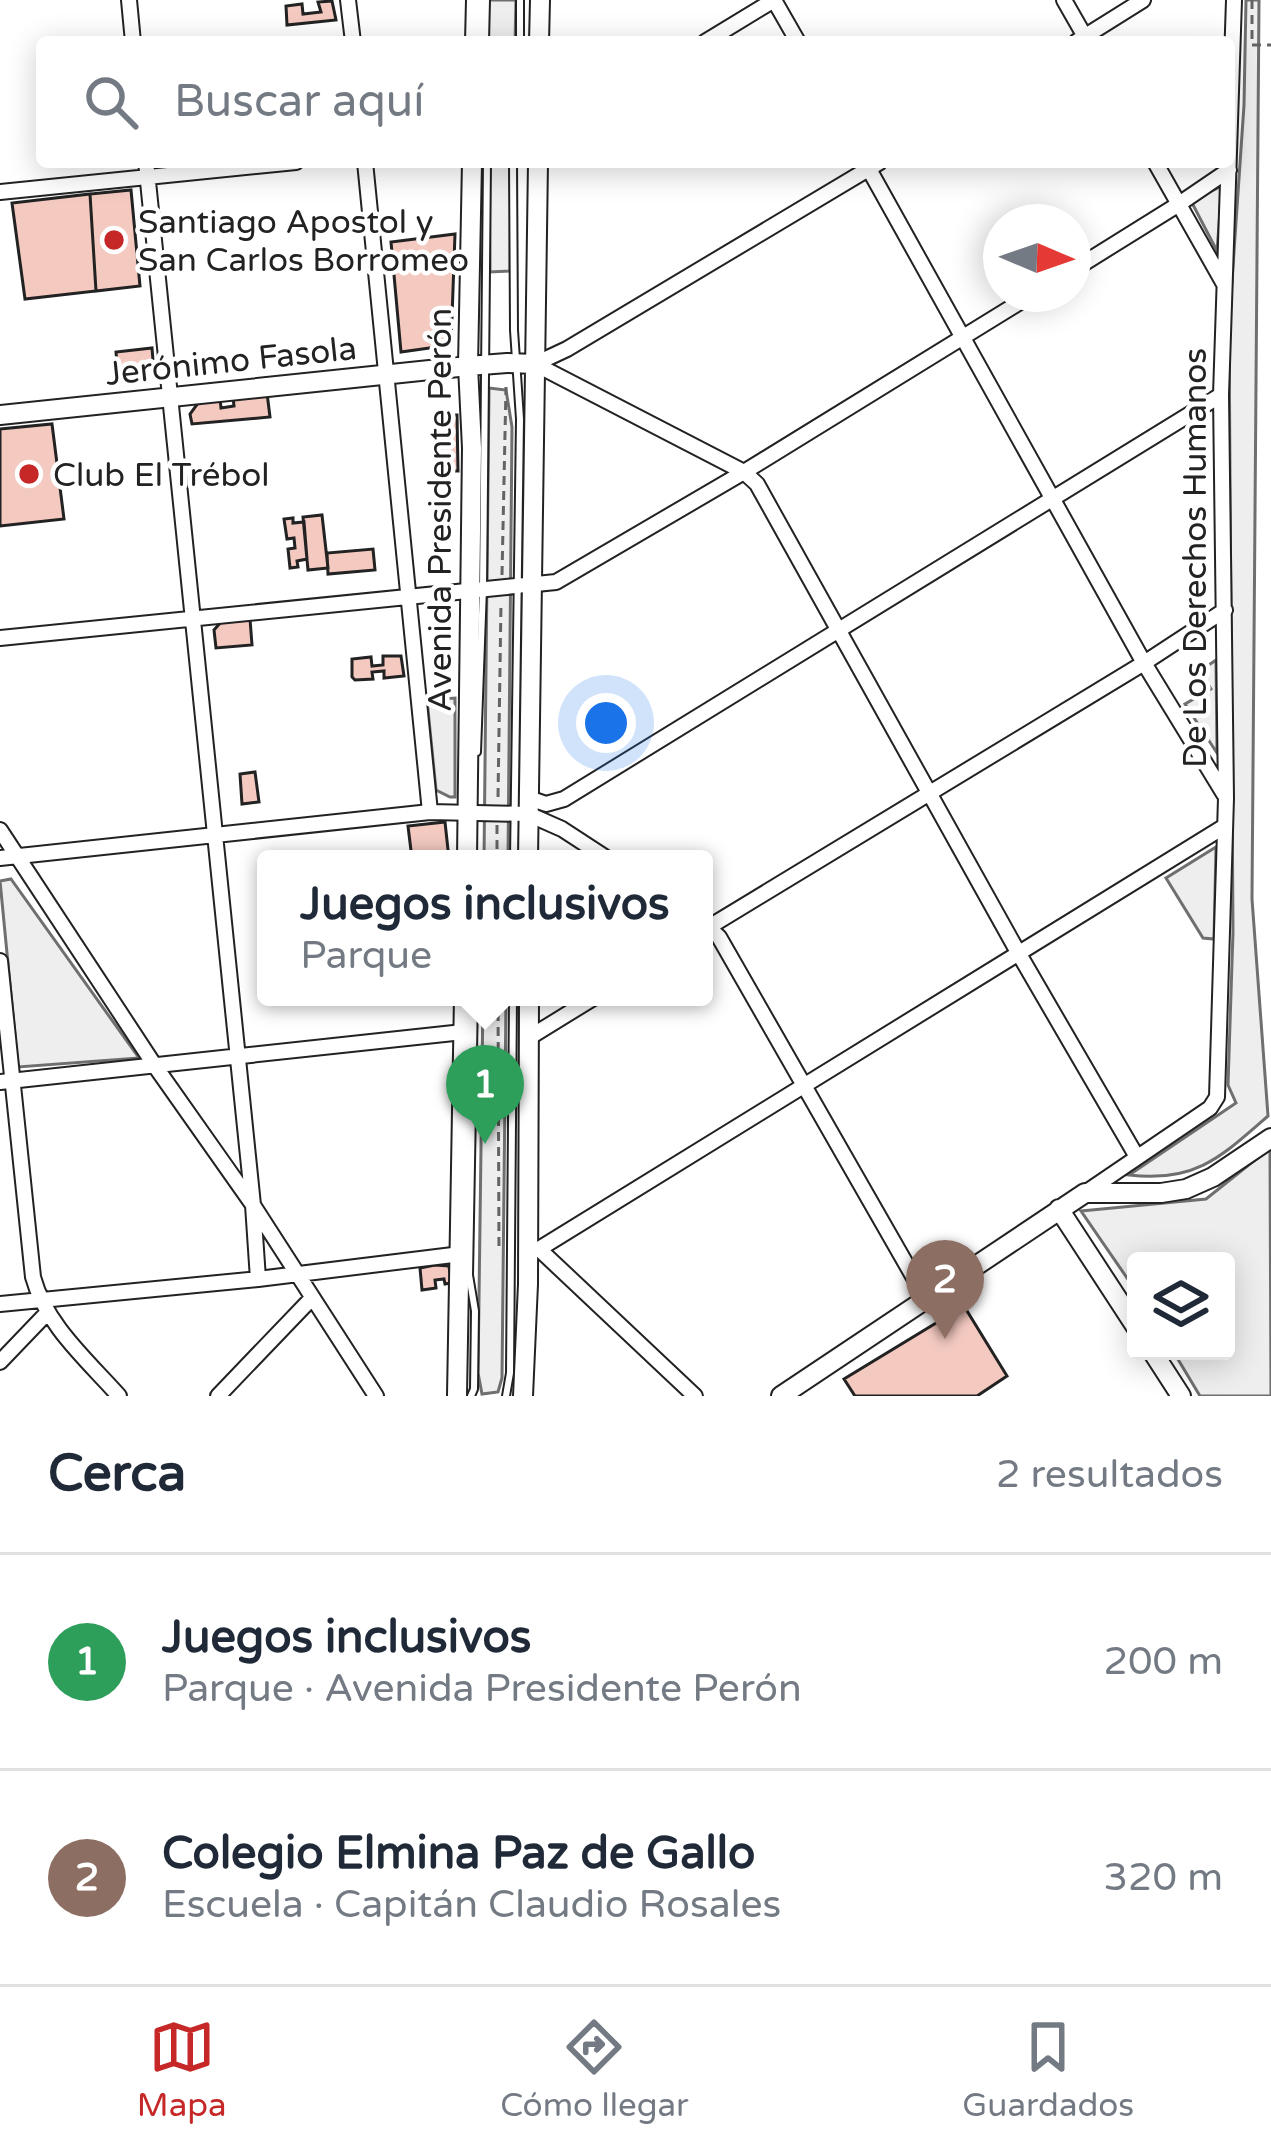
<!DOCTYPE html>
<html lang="es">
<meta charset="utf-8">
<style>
body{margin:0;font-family:"Varela Round",sans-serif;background:#f2f2f3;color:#1f2937}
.controls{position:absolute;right:36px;bottom:36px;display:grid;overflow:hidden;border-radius:12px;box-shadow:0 6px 30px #0003}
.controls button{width:108px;height:108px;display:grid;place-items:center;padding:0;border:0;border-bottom:3px solid #e0e1e3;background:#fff;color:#1f2937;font:60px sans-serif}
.compass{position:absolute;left:983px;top:204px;width:108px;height:108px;border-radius:50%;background:#fff;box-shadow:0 6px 30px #0003;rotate:92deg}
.you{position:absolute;left:606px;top:723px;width:42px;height:42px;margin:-30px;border:9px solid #fff;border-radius:50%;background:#1a73e8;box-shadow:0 0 0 18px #1a73e833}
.badge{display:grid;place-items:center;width:78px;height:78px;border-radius:50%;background:#c62828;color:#fff;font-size:39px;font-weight:700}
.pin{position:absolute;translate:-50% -99px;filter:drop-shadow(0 3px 6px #0008)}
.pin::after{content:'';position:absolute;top:63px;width:42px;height:36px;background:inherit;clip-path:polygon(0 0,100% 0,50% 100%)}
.popup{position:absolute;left:257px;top:850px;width:456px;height:156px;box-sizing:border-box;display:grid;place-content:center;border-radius:12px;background:#fff;filter:drop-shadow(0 3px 9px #0005);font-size:39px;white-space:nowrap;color:#747a83}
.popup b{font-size:45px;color:#1f2937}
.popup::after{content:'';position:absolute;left:50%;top:100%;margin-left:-24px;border:24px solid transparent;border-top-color:#fff}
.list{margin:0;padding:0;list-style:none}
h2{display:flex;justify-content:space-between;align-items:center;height:156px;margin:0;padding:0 48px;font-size:51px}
h2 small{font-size:39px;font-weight:400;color:#747a83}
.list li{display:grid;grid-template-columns:78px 1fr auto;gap:36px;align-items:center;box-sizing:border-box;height:216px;padding:0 48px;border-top:3px solid #e0e1e3}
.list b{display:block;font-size:45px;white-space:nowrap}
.list p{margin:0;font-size:39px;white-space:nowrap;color:#747a83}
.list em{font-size:39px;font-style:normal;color:#747a83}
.icon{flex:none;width:66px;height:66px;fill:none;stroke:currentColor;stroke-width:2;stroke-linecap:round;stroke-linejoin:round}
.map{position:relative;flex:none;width:1271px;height:1396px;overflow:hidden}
.search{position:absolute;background:#fff;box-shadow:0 6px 30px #0003;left:36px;right:36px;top:36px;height:132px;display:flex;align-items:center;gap:30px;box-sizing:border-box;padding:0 42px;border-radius:12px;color:#747a83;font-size:45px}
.sheet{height:588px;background:#fff}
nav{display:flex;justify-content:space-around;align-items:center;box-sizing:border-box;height:168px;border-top:3px solid #e0e1e3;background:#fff;font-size:33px;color:#747a83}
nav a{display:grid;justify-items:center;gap:6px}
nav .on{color:#c62828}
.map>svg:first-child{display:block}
.green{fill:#eee;stroke:#6f6f6f;stroke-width:3}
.parking{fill:#ededed;stroke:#6f6f6f;stroke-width:3}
.building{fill:#f3c9c0;stroke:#222;stroke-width:3}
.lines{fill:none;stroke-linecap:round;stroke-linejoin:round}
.lane-casing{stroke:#222;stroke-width:10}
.street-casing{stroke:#222;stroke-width:18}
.secondary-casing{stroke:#222;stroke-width:22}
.path{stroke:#646464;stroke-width:3;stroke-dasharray:9 6;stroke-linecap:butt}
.lane{stroke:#fff;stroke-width:6}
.street{stroke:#fff;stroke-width:14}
.secondary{stroke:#fff;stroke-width:18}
.poi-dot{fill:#c62828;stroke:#fff;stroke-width:4.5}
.labels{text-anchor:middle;stroke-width:9;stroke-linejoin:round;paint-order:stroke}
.poi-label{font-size:33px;fill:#222;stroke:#fff;text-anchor:start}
.street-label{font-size:33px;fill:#222;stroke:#fff}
</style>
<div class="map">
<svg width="1271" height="1396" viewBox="0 0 1271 1396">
<rect width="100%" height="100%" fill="#fff"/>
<path class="green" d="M488,0H516L515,42H487Z
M1246,0H1259L1252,899L1268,1116C1221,1157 1195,1183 1129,1175L1236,1103L1228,1085L1233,932L1229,325L1244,105Z
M489,162H511L510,271L490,272Z
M1222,186L1217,251L1191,201Z
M489,388L506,390L512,427L508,859H484Z
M1216,660L1217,753L1185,704L1211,689L1200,671Z
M1216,847L1214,939L1203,938L1166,878Z
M11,879L139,1058L18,1067L0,881Z
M483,997H506L502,1378L498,1392L482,1394L478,1373Z
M1270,1148L1271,1396H1200L1173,1351H1226V1261H1136V1291L1081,1211L1206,1199Z"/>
<path class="parking" d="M455,698V797H450L436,790L427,700Z"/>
<path class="building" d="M332,1L336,20L287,25L286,6L302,4L303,14L321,12L318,2Z
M131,190L140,286L96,291L90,194Z
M90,194L96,291L25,299L12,203Z
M455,234L451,345L401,352L391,242Z
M152,348L154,373L118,376L116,352Z
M267,393L270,417L192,424L190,414L198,403L220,398L221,408L234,406L233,397Z
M449,415H457L458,471H446V467H441V446L448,447L449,434H442V423H448Z
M52,424L64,519L0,526V429Z
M322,515L328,568L308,570L303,517Z
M293,518V523L304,522L307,559L297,561L298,567L290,568L288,549L295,548L294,538L287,539L284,519Z
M373,549L375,570L328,574L327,553Z
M250,619L252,645L216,648L214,630L221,622Z
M383,656H401L404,676L384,678V671L372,672L373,679L355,680L352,677V659L371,657L372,666L383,665Z
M255,772L259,802L242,804L240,774Z
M445,822L449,859H412L408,826Z
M435,1265L449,1266L451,1283L445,1284L444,1279L435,1280L436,1288L422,1290L420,1268Z
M964,1306L1007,1376L977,1396H855L844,1379Z"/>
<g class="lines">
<g class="lane-casing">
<path id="lane" d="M485,42L486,0
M520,42V0
M513,162L514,330L520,419L514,859
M477,752L483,588L487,162
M471,1396L474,1389L475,1311L469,1275L474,997
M506,1396L510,1373L513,997"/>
</g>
<g class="street-casing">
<path id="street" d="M129,0L133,42
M348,0L353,42
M774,0L798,42
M1064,0L1088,42
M705,42L774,0
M1076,42L1143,0
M146,162L253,1205L258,1279
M365,162L430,812
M865,162L1144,663L1224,794
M1155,162L1224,284
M0,192L296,162
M1073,270L1179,204L1229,170
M535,364L744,472L757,484L1019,954L1137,1157
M535,364L567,349L880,162
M0,638L556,582L744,472L1033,294
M529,798L546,804L564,799L1221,395
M0,830L155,1066L253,1205L376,1396
M0,858L430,812L528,814L562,829L608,859
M704,923L719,937L925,1297
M704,930L1144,663L1225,610
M0,961L33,1277C46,1325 86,1359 119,1396
M530,1037L595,997
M0,1082L463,1032
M1085,1193L1210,1108L1217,1097L1226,798L1221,395L1234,0
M528,1249H539L1225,826
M539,1249L695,1396
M0,1304L258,1279L461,1254
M0,1362L46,1314
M218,1396L311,1299"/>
</g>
<g class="secondary-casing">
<path id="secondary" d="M475,42L476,0
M539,42L540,0
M0,415L468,366L507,363L535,364
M467,859L472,448L468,366L472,162
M528,859L538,162
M1059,1209L1136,1327
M1152,1351L1181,1396
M457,1396L464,997
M523,1396L528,1284L529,997
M781,1396L1085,1193H1161L1186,1189L1213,1177L1271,1138"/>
</g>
<path class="path" d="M1252,0V45H1271
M502,575L506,387
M498,797L501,603
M497,825V859
M498,997L499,1251"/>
<use href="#lane" class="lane"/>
<use href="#street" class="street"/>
<use href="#secondary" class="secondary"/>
</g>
<g class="poi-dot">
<circle cx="114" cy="240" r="12"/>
<circle cx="29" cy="474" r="12"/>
</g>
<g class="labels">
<g class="poi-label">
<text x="138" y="233">Santiago Apostol y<tspan x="138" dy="38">San Carlos Borromeo</tspan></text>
<text x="53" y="486">Club El Trébol</text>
</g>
<g class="street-label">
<text transform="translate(231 360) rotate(-6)" y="12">Jerónimo Fasola</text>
<text transform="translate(439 510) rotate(-90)" y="12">Avenida Presidente Perón</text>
<text transform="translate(1194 558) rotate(-90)" y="12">De Los Derechos Humanos</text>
</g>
</g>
</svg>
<div class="controls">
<button><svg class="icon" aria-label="layers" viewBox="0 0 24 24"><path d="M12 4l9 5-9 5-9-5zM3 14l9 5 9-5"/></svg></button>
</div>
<svg class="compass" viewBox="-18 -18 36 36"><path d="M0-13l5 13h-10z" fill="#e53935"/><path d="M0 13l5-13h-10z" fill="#747a83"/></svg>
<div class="you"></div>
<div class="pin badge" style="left:485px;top:1144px;background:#2e9e5b">1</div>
<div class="popup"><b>Juegos inclusivos</b>Parque</div>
<div class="pin badge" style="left:945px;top:1339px;background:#8d6e63">2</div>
<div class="search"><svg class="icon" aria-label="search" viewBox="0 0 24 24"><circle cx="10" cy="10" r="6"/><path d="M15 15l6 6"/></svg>Buscar aquí</div>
</div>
<section class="sheet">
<h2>Cerca<small>2 resultados</small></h2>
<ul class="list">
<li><span class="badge" style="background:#2e9e5b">1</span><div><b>Juegos inclusivos</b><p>Parque · Avenida Presidente Perón</p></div><em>200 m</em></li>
<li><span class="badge" style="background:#8d6e63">2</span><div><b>Colegio Elmina Paz de Gallo</b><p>Escuela · Capitán Claudio Rosales</p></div><em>320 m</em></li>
</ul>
</section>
<nav>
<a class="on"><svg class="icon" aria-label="map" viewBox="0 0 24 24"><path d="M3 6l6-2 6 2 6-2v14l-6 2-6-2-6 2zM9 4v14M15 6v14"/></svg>Mapa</a>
<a><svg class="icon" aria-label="directions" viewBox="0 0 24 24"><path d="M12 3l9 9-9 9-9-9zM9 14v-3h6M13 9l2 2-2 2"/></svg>Cómo llegar</a>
<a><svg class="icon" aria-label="saved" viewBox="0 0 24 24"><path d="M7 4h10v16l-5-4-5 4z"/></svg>Guardados</a>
</nav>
